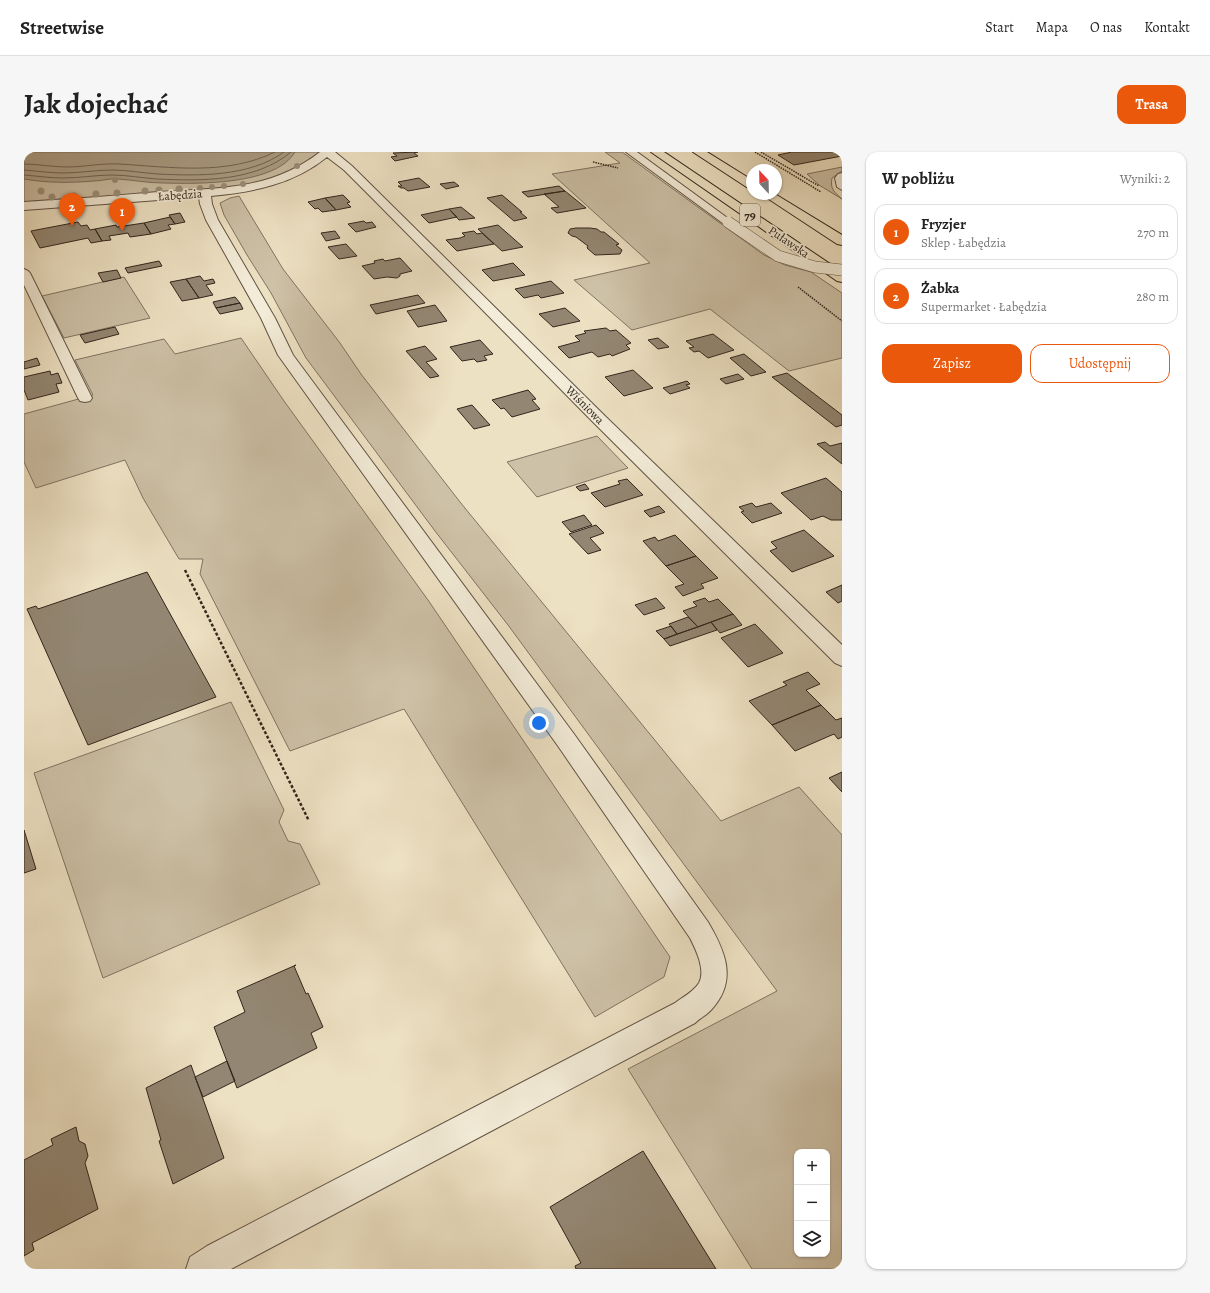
<!DOCTYPE html>
<html lang="pl">
<meta charset="utf-8">
<style>
body{margin:0;font-family:Alegreya,serif;background:#f6f6f6;color:#222}
.controls{position:absolute;right:12px;bottom:12px;display:grid;overflow:hidden;border-radius:8px;box-shadow:0 1px 3px #0004}
.controls button{width:36px;height:36px;display:grid;place-items:center;padding:0;border:0;border-bottom:1px solid #e0e0e0;background:#fff;color:#222;font:20px sans-serif}
.compass{position:absolute;left:722px;top:12px;width:36px;height:36px;border-radius:50%;background:#fff;box-shadow:0 1px 3px #0004;rotate:338deg}
.you{position:absolute;left:515px;top:571px;width:14px;height:14px;margin:-10px;border:3px solid #fff;border-radius:50%;background:#1a73e8;box-shadow:0 0 0 6px #1a73e833}
.badge{display:grid;place-items:center;width:26px;height:26px;border-radius:50%;background:#ea580c;color:#fff;font-size:13px;font-weight:700}
.pin{position:absolute;translate:-50% -33px;filter:drop-shadow(0 1px 2px #0008)}
.pin::after{content:'';position:absolute;top:21px;width:14px;height:12px;background:inherit;clip-path:polygon(0 0,100% 0,50% 100%)}
.list{margin:0;padding:0;list-style:none}
h2{display:flex;justify-content:space-between;align-items:center;height:52px;margin:0;padding:0 16px;font-size:17px}
h2 small{font-size:13px;font-weight:400;color:#767676}
.list li{display:grid;grid-template-columns:26px 1fr auto;gap:12px;align-items:center;box-sizing:border-box;height:56px;margin:0 8px 8px;padding:0 8px;border:1px solid #e0e0e0;border-radius:12px}
.list b{display:block;font-size:15px;white-space:nowrap}
.list p{margin:0;font-size:13px;white-space:nowrap;color:#767676}
.list em{font-size:13px;font-style:normal;color:#767676}
.actions{display:flex;gap:8px;padding:12px 16px}
.actions a{flex:1;padding:9px 0;border:1px solid #ea580c;border-radius:12px;text-align:center;font-size:14px;color:#ea580c}
.actions .main{background:#ea580c;color:#fff}
.icon{flex:none;width:22px;height:22px;fill:none;stroke:currentColor;stroke-width:2;stroke-linecap:round;stroke-linejoin:round}
.map{position:relative;flex:none;width:818px;height:1117px;overflow:hidden;border-radius:12px}
header{display:flex;align-items:center;gap:24px;box-sizing:border-box;height:56px;padding:0 20px;background:#fff;border-bottom:1px solid #e0e0e0}
header strong{font-size:19px}
nav{display:flex;gap:22px;margin-inline-start:auto;font-size:14px}
.intro{display:flex;align-items:center;justify-content:space-between;box-sizing:border-box;height:96px;padding:0 24px}
h1{margin:0;font-size:28px}
.button{padding:10px 18px;border-radius:12px;background:#ea580c;color:#fff;font-size:14px;font-weight:700}
main{display:flex;gap:24px;padding:0 24px}
aside{flex:1;background:#fff;border-radius:12px;box-shadow:0 1px 3px #0004}
.map>svg:first-child{display:block}
.green{fill:#cdc1a7;stroke:#807362;fill-rule:evenodd}
.water{fill:#ada18a;stroke:#7c6f5e}
.lines{fill:none;stroke-linecap:round;stroke-linejoin:round}
.shore{stroke:#706353;stroke-width:1}
.building{fill:#938773;stroke:#32251c}
.lane-casing{stroke:#615446;stroke-width:2}
.street-casing{stroke:#615446;stroke-width:2}
.primary-casing{stroke:#32251c;stroke-width:2}
.path-far1{stroke:#32251c;stroke-width:1.5;stroke-dasharray:1.5 1;stroke-linecap:butt}
.path{stroke:#32251c;stroke-width:2.5;stroke-dasharray:3 2;stroke-linecap:butt}
.lane{fill:#f3ecd8;fill-rule:evenodd}
.street{fill:#f3ecd8;fill-rule:evenodd}
.primary{fill:#ede1c3;fill-rule:evenodd}
.lane-bridge-casing{stroke:#615446;stroke-width:12;stroke-linecap:butt}
.lane-bridge{stroke:#f3ecd8;stroke-width:11}
.tree{fill:#9c8f7a}
.labels{text-anchor:middle;stroke-width:3.5;stroke-linejoin:round;paint-order:stroke}
.far-street-label{font-size:12px;fill:#32251c;stroke:#f3ecd8}
.shield{fill:#f3ecd8;stroke:#6c6154;stroke-width:1}
.shield-label{font-size:13px;font-weight:bold;fill:#32251c}
</style>
<header>
<strong>Streetwise</strong>
<nav><a>Start</a><a>Mapa</a><a>O nas</a><a>Kontakt</a></nav>
</header>
<div class="intro"><h1>Jak dojechać</h1><a class="button">Trasa</a></div>
<main>
<div class="map">
<svg width="818" height="1117" viewBox="0 0 818 1117">
<rect width="100%" height="100%" fill="#ede1c3"/>
<filter id="stains"><feTurbulence type="fractalNoise" baseFrequency=".005" numOctaves="4"/><feColorMatrix values="0 0 0 0 .2 0 0 0 0 .09 0 0 0 0 .02 0 0 0 .5 -.17"/></filter>
<radialGradient id="worn" r=".72"><stop offset=".6" stop-color="#630" stop-opacity="0"/><stop offset="1" stop-color="#630" stop-opacity=".3"/></radialGradient>
<path class="green" d="M0,0H295C260,40 164,39 115,42C77,45 38,48 0,50Z
M581,0H598L740,103L761,113L787,120L818,141V206L765,219L686,157L608,178L550,128L626,111L528,22L596,11Z
M818,15V19L808,26C806,37 810,40 818,47L795,33L783,22Z
M215,44L259,117L316,191L337,222L436,350L697,669L775,635L818,683V1117H728L604,917L753,839L484,473L411,379L282,206L247,141L223,103L200,63L196,51L206,46ZM773,1000H803V1102H773Z
M100,125L126,166L40,186L18,144Z
M217,186L260,249L404,448L646,805L640,825L571,865L380,557L266,599L176,422L179,407H155L119,346L101,308L12,336L0,310V262L69,243L51,208L140,187L151,202Z
M573,284L604,316L513,345L483,310Z
M207,550L260,658L255,670L264,689L276,692L296,732L79,826L10,621Z"/>
<path class="water" d="M0,0H271C252,33 174,32 140,31C124,31 109,28 94,27C86,26 78,29 70,29C46,31 23,31 0,27Z"/>
<g class="lines">
<path class="shore" d="M0,12C14,12 28,15 43,15C60,15 77,11 95,12C147,15 202,24 251,0
M0,18C13,19 26,21 39,21C56,21 72,18 88,18C103,18 118,21 134,22C174,24 226,25 260,0
M0,23C13,24 26,26 39,26C56,26 72,23 88,23C103,23 118,26 133,27C178,29 231,30 267,0"/>
</g>
<path class="building" d="M394,0L390,1L394,4L371,9L367,5L373,4L369,1Z
M768,0H818V4L770,13L754,3Z
M395,26L406,35L384,39L380,36H377L374,34H378L374,30Z
M430,30L435,34L422,37L416,32Z
M535,34L541,39L504,45L498,40Z
M541,39L562,56L533,61L527,56L535,55L520,42Z
M319,43L326,50L323,51L327,55L312,58L301,46Z
M478,43L498,60H496L503,66L490,69L463,46Z
M301,46L312,58L298,60L294,56L291,57L284,50Z
M437,55L451,66L435,68L425,57Z
M425,57L433,65L405,71L397,63Z
M156,61L161,70L151,72L145,63Z
M146,65L151,72L144,73L147,77L127,82L120,71Z
M340,69L342,71L348,70L352,75L332,80L324,72Z
M54,70L57,74L63,73L66,78L71,77L78,89L67,91L64,86L16,96L7,79Z
M120,71L127,82L106,85L104,81L85,84L87,88L78,89L71,77L92,73L93,75Z
M474,73L499,95L478,99L454,77Z
M552,76H566L573,77L577,80H580L595,92L592,93L598,98L596,102L571,103L563,96L564,94L552,85L548,84L544,81L546,77Z
M311,79L316,86L302,89L297,81Z
M450,79L453,82L458,81L470,92L433,99L422,88L436,86L441,84L438,81Z
M322,92L333,104L315,107L304,95Z
M376,106L388,119L376,122V124L373,126L363,125L350,127L338,114L351,111L350,109L359,107L361,109Z
M135,109L138,114L104,121L101,116Z
M489,111L501,123L469,129L458,118Z
M93,118L97,126L79,130L74,121Z
M176,124L180,129L189,127L191,131L182,133L189,143L175,146L162,127Z
M162,127L175,146L158,149L146,130Z
M527,129L540,141L517,146L514,143L500,146L491,137Z
M394,143L401,151L352,162L346,153Z
M211,145L216,151L192,156L189,150Z
M216,151L219,157L196,162L192,156Z
M411,153L423,169L394,175L383,159Z
M541,156L556,169L529,175L515,162Z
M91,175L95,182L61,191L56,183Z
M582,176L586,179L592,178L607,191L602,193L606,197L588,204L586,202L574,205L568,200L545,206L534,195L556,189L551,184L562,181L560,179Z
M689,182L710,198L684,206L675,199L670,200L665,196L670,195L662,189Z
M634,186L645,195L634,197L624,188Z
M456,188L469,202L460,204L463,208L453,210L450,207L438,209L426,195Z
M401,194L413,207L402,210L415,224L406,226L382,199Z
M720,202L742,220L727,224L706,206Z
M13,206L16,213L0,217V210Z
M609,218L629,236L600,244L581,225Z
M26,219L27,223L34,221L38,231L32,232L35,240L4,248L0,238V225Z
M763,221L818,263V273L812,275L748,225Z
M714,222L720,227L702,232L696,227Z
M663,229L666,232L662,233L666,236L646,242L639,236Z
M504,238L512,247L508,248L516,257L488,265L480,256L477,257L468,248Z
M448,253L466,273L450,277L433,257Z
M801,290L806,294L818,291V312L793,292Z
M802,326L818,340V368H807L799,364L787,368L757,341Z
M603,327L619,343L581,355L567,341L596,332L594,329Z
M561,332L565,337L556,339L552,335Z
M728,351L732,355L747,351L758,361L728,371L717,360L720,359L715,355Z
M635,354L641,360L626,365L620,359Z
M560,363L568,373L547,380L538,370Z
M572,373L580,381L566,386L577,398L564,402L545,382Z
M780,378L810,404L768,420L746,399L753,396L747,390Z
M651,383L672,404L642,414L619,389L631,385L634,389Z
M672,404L694,426L677,432L680,436L659,444L651,435L660,432L642,414Z
M123,420L192,545L64,593L3,457L12,454L14,457Z
M818,433V449L814,451L802,440Z
M632,446L641,456L620,463L611,453Z
M681,446L685,450L694,447L709,462L674,475L659,459L673,454L669,450Z
M709,462L718,473L696,481L687,470Z
M664,465L674,475L653,482L645,472Z
M687,470L693,478L646,494L640,487Z
M731,472L759,501L724,515L697,486Z
M647,474L653,482L640,487L632,479Z
M784,520L796,532L782,538L797,553L748,573L725,549L763,533L759,530Z
M797,553L812,568L818,566V585L814,587L810,582L771,599L748,573Z
M818,620V640L805,626Z
M0,678L12,717L0,721Z
M272,813L270,814L282,842L284,841L299,875L287,881L293,896L213,936L190,875L221,860L213,839Z
M203,909L211,929L179,945L171,925Z
M167,913L200,1006L149,1032L135,989L137,988L122,936Z
M52,975L55,989L61,992L64,1004L61,1011L74,1057L8,1091L10,1098L0,1104V1008L29,993L27,987Z
M619,999L692,1117H552L551,1114L557,1111L526,1055Z"/>
<g class="lines">
<g class="lane-casing">
<path id="lane" d="M602,0H613L709,70L708,72H700Z
M818,21V38L813,35L811,26L814,22Z
M0,117L4,119L6,121L68,246L66,249L61,250L56,249L54,246L0,133Z"/>
</g>
<g class="street-casing">
<path id="street" d="M296,0H311L328,14L582,265L818,493V514L811,511L570,271L352,50L320,18L303,5C270,32 230,40 187,44L188,52L194,68L251,166L269,203L550,582L684,770C701,799 714,828 688,857C683,863 676,866 671,871L207,1117H162L166,1105L183,1094L651,851C659,845 669,840 675,831C682,818 672,798 666,786L534,594L254,203L237,166L182,68L176,52L175,45L0,58V50C45,47 89,44 134,40C193,36 246,39 296,0Z"/>
</g>
<g class="primary-casing">
<path id="primary" d="M627,0H640L818,120V130L813,129Z
M669,0H683L728,28V37L724,36Z
M737,42H751L818,83V93L813,92Z"/>
</g>
<path class="path-far1" d="M731,0L797,40
M737,0L795,34
M569,10L594,16
M774,135L818,169"/>
<path class="path" d="M161,418L285,669"/>
<use href="#lane" class="lane"/>
<use href="#street" class="street"/>
<use href="#primary" class="primary"/>
<g class="lane-bridge-casing">
<path id="lane-bridge" d="M704,70L754,104L791,115L818,118"/>
</g>
<use href="#lane-bridge" class="lane-bridge"/>
</g>
<g class="tree">
<circle cx="273" cy="14" r="3"/>
<circle cx="91" cy="28" r="3"/>
<circle cx="219" cy="32" r="3"/>
<circle cx="200" cy="34" r="3"/>
<circle cx="188" cy="35" r="3"/>
<circle cx="176" cy="36" r="3"/>
<circle cx="155" cy="37" r="3.5"/>
<circle cx="135" cy="38" r="3.5"/>
<circle cx="17" cy="39" r="3.5"/>
<circle cx="121" cy="39" r="3.5"/>
<circle cx="93" cy="41" r="3.5"/>
<circle cx="72" cy="42" r="3.5"/>
<circle cx="50" cy="44" r="3.5"/>
<circle cx="28" cy="45" r="3.5"/>
</g>
<g class="labels">
<g class="far-street-label">
<text transform="translate(156 43) rotate(-4)" y="4">Łabędzia</text>
<text transform="translate(765 90) rotate(34)" y="4">Puławska</text>
<text transform="translate(561 253) rotate(45)" y="4">Wiśniowa</text>
</g>
<rect class="shield" x="716" y="52" width="20" height="22" rx="3"/>
<g class="shield-label">
<text x="726" y="68">79</text>
</g>
</g>
<rect width="100%" height="100%" filter="url(#stains)"/>
<rect width="100%" height="100%" fill="url(#worn)"/>
</svg>
<div class="controls">
<button>+</button>
<button>−</button>
<button><svg class="icon" aria-label="layers" viewBox="0 0 24 24"><path d="M12 4l9 5-9 5-9-5zM3 14l9 5 9-5"/></svg></button>
</div>
<svg class="compass" viewBox="-18 -18 36 36"><path d="M0-13l5 13h-10z" fill="#e53935"/><path d="M0 13l5-13h-10z" fill="#767676"/></svg>
<div class="you"></div>
<div class="pin badge" style="left:98px;top:79px">1</div>
<div class="pin badge" style="left:48px;top:74px">2</div>
</div>
<aside>
<h2>W pobliżu<small>Wyniki: 2</small></h2>
<ul class="list">
<li><span class="badge">1</span><div><b>Fryzjer</b><p>Sklep · Łabędzia</p></div><em>270 m</em></li>
<li><span class="badge">2</span><div><b>Żabka</b><p>Supermarket · Łabędzia</p></div><em>280 m</em></li>
</ul>
<div class="actions"><a class="main">Zapisz</a><a>Udostępnij</a></div>
</aside>
</main>
